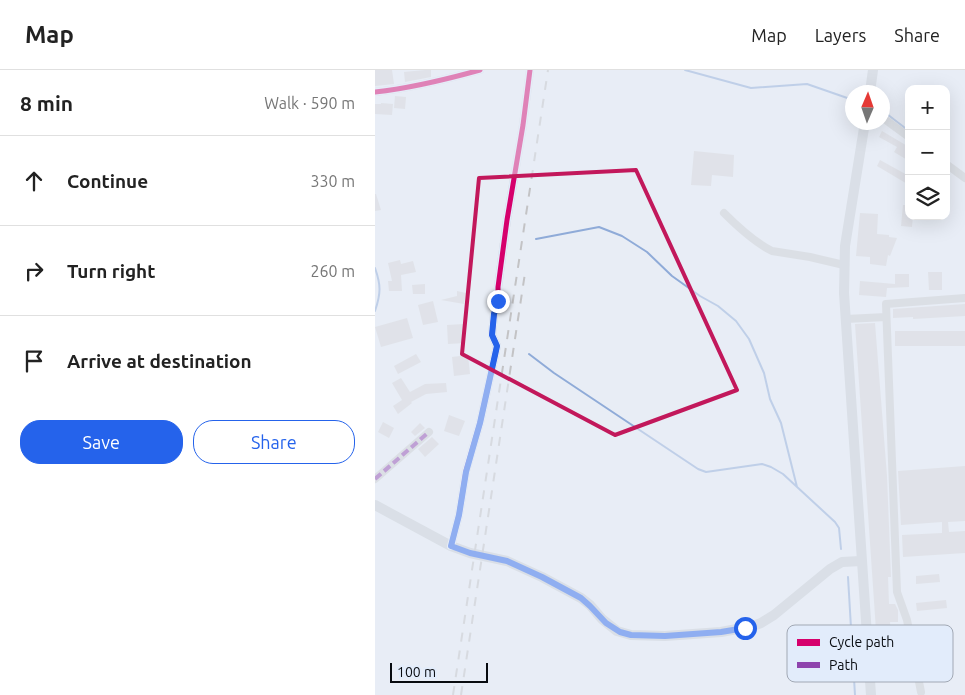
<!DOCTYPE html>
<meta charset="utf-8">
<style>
body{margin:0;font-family:Ubuntu,sans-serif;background:#f6f6f6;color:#222}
.controls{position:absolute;right:15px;top:15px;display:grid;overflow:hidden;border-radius:10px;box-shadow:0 5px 20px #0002}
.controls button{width:45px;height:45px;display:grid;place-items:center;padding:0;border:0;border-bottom:1px solid #e0e0e0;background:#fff;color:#222;font:25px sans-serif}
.compass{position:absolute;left:470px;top:15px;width:45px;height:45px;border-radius:50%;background:#fff;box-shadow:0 5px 20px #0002;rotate:2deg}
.scale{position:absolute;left:15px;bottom:12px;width:98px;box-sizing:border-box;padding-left:5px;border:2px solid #080b10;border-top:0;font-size:14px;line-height:18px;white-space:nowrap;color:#080b10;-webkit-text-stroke:4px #e2ecfb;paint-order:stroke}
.stop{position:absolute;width:15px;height:15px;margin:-11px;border:4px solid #2563eb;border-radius:50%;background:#fff}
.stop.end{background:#2563eb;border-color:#fff;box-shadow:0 1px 5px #0008}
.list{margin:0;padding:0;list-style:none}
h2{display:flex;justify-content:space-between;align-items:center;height:65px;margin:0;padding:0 20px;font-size:21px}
h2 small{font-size:16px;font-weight:400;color:#767676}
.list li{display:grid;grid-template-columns:32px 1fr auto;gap:15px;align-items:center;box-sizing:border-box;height:90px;padding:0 20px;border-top:1px solid #e0e0e0}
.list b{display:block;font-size:19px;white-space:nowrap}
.list em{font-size:16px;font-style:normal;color:#767676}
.actions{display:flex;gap:10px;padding:15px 20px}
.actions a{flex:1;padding:11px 0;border:1px solid #2563eb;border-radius:20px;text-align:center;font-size:18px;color:#2563eb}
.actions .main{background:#2563eb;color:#fff}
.icon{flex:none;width:28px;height:28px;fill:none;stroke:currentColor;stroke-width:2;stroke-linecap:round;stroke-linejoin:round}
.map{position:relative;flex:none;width:590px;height:625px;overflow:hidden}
header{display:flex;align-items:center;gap:30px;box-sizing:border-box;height:70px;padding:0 25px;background:#fff;border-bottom:1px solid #e0e0e0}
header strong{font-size:24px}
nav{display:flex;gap:28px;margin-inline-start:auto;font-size:18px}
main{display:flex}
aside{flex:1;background:#fff}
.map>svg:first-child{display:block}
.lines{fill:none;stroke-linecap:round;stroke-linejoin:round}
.stream{stroke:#8fabd8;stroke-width:2}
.building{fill:#d7d6d9}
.minor{stroke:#cdced1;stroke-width:8}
.major{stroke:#c9ced4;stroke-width:10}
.rail{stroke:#c3c3c5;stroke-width:2;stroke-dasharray:9 9;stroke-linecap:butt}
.quiet{stroke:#8e44ad;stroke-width:4;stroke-dasharray:8 4;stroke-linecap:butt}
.cycleway-casing{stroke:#e2ecfb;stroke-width:8}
.cycleway{stroke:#d6006c;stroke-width:5}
.route{stroke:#2563eb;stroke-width:6}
.marked{fill:none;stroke:#c2185b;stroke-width:4;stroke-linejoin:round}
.key{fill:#e2ecfb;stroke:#a1a8b4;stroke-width:1}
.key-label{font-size:14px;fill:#080b10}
</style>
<header>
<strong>Map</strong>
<nav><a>Map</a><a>Layers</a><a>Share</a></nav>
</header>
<main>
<aside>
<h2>8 min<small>Walk · 590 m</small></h2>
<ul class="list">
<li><svg class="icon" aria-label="ahead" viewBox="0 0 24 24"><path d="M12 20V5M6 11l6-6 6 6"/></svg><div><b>Continue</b></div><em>330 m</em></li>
<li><svg class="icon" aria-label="right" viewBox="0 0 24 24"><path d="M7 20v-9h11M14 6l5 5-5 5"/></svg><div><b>Turn right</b></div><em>260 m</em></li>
<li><svg class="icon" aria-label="arrive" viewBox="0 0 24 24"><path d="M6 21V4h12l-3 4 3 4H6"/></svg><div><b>Arrive at destination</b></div></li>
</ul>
<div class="actions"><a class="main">Save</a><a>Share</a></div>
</aside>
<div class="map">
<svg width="590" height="625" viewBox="0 0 590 625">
<rect width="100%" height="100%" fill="#e8edf5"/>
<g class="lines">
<path class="stream" d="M310,0L376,18L432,14L478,30
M508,41L534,61
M161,169L224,157L247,166L272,182L297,206L325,226L343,236L361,251L374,269L389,303L395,329L406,353L422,417
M0,198C6,215 6,223 0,241
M154,284L179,303L323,399L331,402L387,394L396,397L408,404L460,452L464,458L466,479
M473,507L480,625"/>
</g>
<path class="building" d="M0,0H17L19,14L0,16Z
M50,0H56V7L30,12L29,2Z
M20,26L31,27L30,39L19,38Z
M6,33L18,34L17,45L0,44V34H6Z
M507,61L534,77V91L519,82L522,77L504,67Z
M319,81L359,85L358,107L337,105L336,116L316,115Z
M505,90L534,106V115L502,96Z
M0,124H1L6,140L0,141Z
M528,135H534V146H538L537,157L526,156Z
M485,143L503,144L502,164L514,165V167L522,168L515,186L513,185L511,196L495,194V187L481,186Z
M25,190L26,194L38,191L41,202L26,205L27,221H14L13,211H17L13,193Z
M553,202H567V220H554Z
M520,204H534V217L512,218L511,227L484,225L485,211L520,214Z
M50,214V224H38L37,215Z
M82,221L91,223L89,234L66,230L82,226Z
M58,231L63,252L48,255L43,235Z
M590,234V246L538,249V247L518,248V239Z
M32,248L38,268L6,277L0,257Z
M500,253L512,406L516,507H513L514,534H520L523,540V552H515L516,565L525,564V572L502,575L480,254Z
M89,254L90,273L73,274L72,255Z
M520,261H590V276H520Z
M41,284L46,292L23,304L19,296Z
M93,285L95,304L79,306L77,287Z
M26,308L35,322L50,314L71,313L72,322L51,324L36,332L37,333L23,344L18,336L27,330L17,313Z
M74,345L90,351L84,366L69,361Z
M8,352L19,358L14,368L3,362Z
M45,353L50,358L40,366L36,362Z
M57,367L64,374L50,387L43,379Z
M590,396V451L573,452L574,462L590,461V483L528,487L527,465L567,463V452L526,455L523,401Z
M564,504L565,512L541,514V506Z
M571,530L572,538L542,541L541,533Z"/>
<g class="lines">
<path class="minor" d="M0,22C37,18 69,10 105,0
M508,48L534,67
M571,94L590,108
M349,143C363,157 379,172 397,181L435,187L469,195
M471,249L511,247
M0,409L54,362
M76,476L84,445L91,401L105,353L122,276L117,265L119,244L123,231V217L132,150L148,55L155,0
M546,622L532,550L522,522L511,234L590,228"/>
<path class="major" d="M495,22L498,0
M490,52L470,176L469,223L496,625
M0,435L76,476L95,483L132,491L167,507L206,528L215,535L227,549L242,561L256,565L290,566L346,562L378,556L386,553L399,545L455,499L467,492L486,491"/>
<path class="rail" d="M78,625L173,0
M86,625L150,203"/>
<path class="quiet" d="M0,409L54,362"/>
<g class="cycleway-casing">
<path id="cycleway" d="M0,22C37,18 69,10 105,0
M76,476L84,445L91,401L105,353L122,276L117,265L119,244L123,231V217L132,150L148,55L155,0"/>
</g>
<use href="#cycleway" class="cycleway"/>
</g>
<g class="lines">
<path class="route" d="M123,231L119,244L117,265L122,276L105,353L91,402L84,445L76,476L95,483L132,491L167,507L206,528L215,536L231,553L245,562L256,565L290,566L346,562L370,558"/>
</g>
<path d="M0 0H590V625H0ZM261,100L362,320L240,365L87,284L104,108Z" fill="#e8edf5" fill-opacity=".55" fill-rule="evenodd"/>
<path class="marked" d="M261,100L362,320L240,365L87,284L104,108Z"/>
<rect x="412" y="555" width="166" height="57" rx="8" class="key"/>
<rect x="422" y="569" width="23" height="7" fill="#d6006c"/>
<rect x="422" y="592" width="23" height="6" fill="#8e44ad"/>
<g class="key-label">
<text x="454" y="577">Cycle path</text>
<text x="454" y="600">Path</text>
</g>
</svg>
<div class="controls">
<button>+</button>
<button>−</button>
<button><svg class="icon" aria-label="layers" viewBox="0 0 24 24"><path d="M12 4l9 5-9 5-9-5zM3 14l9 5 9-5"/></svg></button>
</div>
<svg class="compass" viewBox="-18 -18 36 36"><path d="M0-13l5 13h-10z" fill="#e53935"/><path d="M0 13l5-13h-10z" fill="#767676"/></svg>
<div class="scale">100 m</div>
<div class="stop" style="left:370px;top:558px"></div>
<div class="stop end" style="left:123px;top:231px"></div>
</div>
</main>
